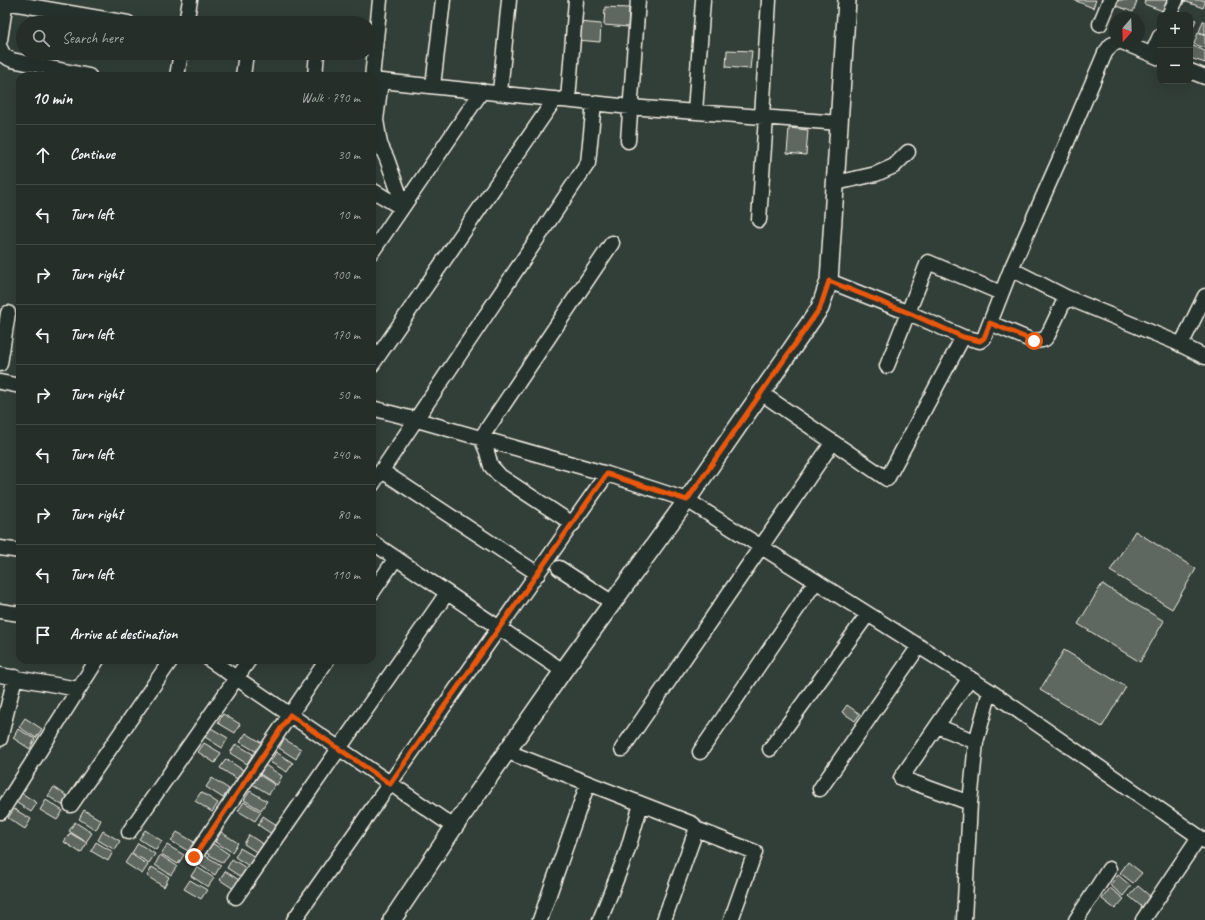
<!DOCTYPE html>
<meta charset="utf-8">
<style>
body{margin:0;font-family:Caveat,sans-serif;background:#2e3632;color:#f1f3f6}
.controls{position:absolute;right:12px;top:12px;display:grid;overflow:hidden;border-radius:8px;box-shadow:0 4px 16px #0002}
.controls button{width:36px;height:36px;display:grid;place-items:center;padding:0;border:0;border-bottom:1px solid #424a47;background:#262e2a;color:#f1f3f6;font:20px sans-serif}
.compass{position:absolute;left:1109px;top:12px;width:36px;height:36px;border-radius:50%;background:#262e2a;box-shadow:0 4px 16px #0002;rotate:199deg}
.stop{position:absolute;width:12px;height:12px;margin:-9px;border:3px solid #ea580c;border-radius:50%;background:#fff}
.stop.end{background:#ea580c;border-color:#fff;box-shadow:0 1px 4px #0008}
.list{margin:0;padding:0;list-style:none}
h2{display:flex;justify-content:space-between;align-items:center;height:52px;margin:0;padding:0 16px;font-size:17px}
h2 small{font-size:13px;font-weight:400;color:#a4a8a8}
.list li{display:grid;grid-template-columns:26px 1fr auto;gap:12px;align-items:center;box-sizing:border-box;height:60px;padding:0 16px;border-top:1px solid #424a47}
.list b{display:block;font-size:15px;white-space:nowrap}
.list em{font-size:13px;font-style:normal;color:#a4a8a8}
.icon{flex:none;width:22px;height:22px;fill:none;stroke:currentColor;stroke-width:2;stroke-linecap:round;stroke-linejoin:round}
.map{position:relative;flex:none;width:1205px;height:920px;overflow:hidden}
.search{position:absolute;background:#262e2a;box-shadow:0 4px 16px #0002;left:16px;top:16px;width:360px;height:44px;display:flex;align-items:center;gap:10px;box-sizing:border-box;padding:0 14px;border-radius:22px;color:#a4a8a8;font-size:15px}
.panel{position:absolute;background:#262e2a;box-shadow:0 4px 16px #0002;left:16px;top:72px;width:360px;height:592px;border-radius:12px}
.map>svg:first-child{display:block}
.building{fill:#5f6861;stroke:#f4f1e8}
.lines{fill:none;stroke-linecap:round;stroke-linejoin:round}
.minor-casing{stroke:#f4f1e8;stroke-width:17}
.major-casing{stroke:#f4f1e8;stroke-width:20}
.minor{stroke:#26332d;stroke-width:14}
.major{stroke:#26332d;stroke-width:17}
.route{stroke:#ea580c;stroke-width:5}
</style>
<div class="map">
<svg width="1205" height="920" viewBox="0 0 1205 920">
<rect width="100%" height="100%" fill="#323e38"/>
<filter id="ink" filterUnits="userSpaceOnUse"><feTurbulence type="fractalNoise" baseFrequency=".025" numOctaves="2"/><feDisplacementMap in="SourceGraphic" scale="8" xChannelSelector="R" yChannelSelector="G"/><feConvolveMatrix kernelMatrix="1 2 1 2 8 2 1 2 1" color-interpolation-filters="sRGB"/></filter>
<g filter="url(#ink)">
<path class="building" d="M1074,0H1096L1093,8Z
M1116,0H1133L1137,1L1133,12L1114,5Z
M1145,0H1167L1163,11L1144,4Z
M1184,0H1205V3L1203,8L1184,1Z
M605,7L629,8L628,27L604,25Z
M1190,18L1196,20L1191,31H1190Z
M1203,21H1205V34L1199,32Z
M579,22L601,24L600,42L577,40Z
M1198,33L1205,36V48L1194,44Z
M1191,45L1205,51V63L1190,58Z
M727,50L752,51L750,69L726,67Z
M789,128L808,130L806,155L787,153Z
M1135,531L1196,569L1172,609L1110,571Z
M1102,584L1164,621L1140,662L1078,624Z
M1064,650L1126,687L1102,727L1040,690Z
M847,705L860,714L855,721L842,712Z
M223,714L240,724L235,733L218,723Z
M25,718L42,729L36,738L19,727Z
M211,728L228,738L222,748L205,737Z
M18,729L35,739L30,749L13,738Z
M246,733L262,743L257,752L240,742Z
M284,739L301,749L296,759L279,748Z
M204,743L221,753L215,763L198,752Z
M236,744L253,754L247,764L230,753Z
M276,752L293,763L287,772L270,762Z
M226,759L243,770L237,779L220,768Z
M265,765L282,776L277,785L260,774Z
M258,774L275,785L269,794L252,784Z
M212,778L229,789L223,798L206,787Z
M54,787L70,798L65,807L48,796Z
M250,791L267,801L261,810L244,800Z
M20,792L37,803L31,812L14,801Z
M201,792L218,803L212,812L195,801Z
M46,800L63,811L57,820L40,810Z
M244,802L261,812L255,821L238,811Z
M14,809L31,819L25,829L8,818Z
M84,810L101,820L96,830L79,819Z
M263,816L280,827L275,836L258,825Z
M75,822L92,833L86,842L69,831Z
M145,830L162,841L156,850L139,839Z
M103,831L120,841L115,850L98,840Z
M177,832L194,842L188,851L171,841Z
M221,832L238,843L232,852L215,842Z
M70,833L87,843L81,853L64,842Z
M249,835L266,846L261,855L244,844Z
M96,842L113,852L108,861L91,851Z
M138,843L155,854L149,863L132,853Z
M212,843L229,854L223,863L206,853Z
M167,845L184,855L178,864L161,854Z
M240,848L257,858L252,868L235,857Z
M131,854L148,865L142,874L125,863Z
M160,855L177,866L171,875L155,865Z
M204,855L221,865L215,875L198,864Z
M232,859L249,870L244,879L227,868Z
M1128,862L1142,873L1133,883L1120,873Z
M152,867L169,877L164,887L147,876Z
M197,867L214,878L208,887L191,876Z
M225,871L242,882L237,891L220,880Z
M1118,875L1131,886L1123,896L1110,885Z
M190,880L207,890L201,899L184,889Z
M1138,886L1151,897L1142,907L1129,896Z
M1110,888L1124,899L1115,909L1102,899Z"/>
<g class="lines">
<g class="minor-casing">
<path id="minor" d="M6,2L128,23
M1169,15L1176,0
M186,23L190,0
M1100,24L1110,0
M0,40L6,0
M1122,42L1160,58
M1155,47L1160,36
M0,48L4,56L12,60L89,76
M1190,71L1205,77
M177,76L181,53
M243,76L246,53H245
M315,76L317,53
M372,78L380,0
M372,80L630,107L840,123
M381,81L376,120L380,144L387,159L400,196L396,203
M433,86L443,0
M500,92L509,0
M568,100L576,0
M695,112L703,0
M762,117L769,0
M628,141L638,0
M836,183L876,174L894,166L908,152
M372,190L402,208
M759,220L766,117
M372,252L482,91
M1011,269L1066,297L1175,342L1205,357
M829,281L909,313L963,337L976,340L980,341L984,338L1011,269L1065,147L1105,53L1111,45L1118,42
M990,323L1033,341L1042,340L1045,339L1048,335L1066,297
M1181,345L1205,296
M0,364L8,313
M372,365L555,99
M887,366L928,262L1001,293
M0,382L20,386
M761,393L887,479L963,337
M372,408L417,420L607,474L687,500L990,691L1205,841
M382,471L538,574
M372,485L588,163L594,103
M573,524L500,476L491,466L487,452L481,438L612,243
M372,542L563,671
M0,548L20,551
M559,568L613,603
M372,593L396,558
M0,611L20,614
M210,660L454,827
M0,675L78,689
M970,678L901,778L970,803
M937,726L976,742
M0,739L15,677
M622,749L833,442
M770,749L868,614
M508,752L693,824L696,829L695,833L664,920
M700,752L816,581
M820,789L919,646
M71,805L171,660
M1,812L97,660
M696,829L755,852L731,920
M129,832L249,660
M194,857L327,660
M236,897L447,593
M294,920L607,474
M540,920L588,783
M600,920L627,852L641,804
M964,920L970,803L976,742L990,691
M1076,920L1109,869
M1143,920L1199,837"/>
</g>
<g class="major-casing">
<path id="major" d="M392,920L454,827L563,671L687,500L820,308L829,281L847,0"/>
</g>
<use href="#minor" class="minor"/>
<use href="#major" class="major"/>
</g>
</g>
<g class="lines" filter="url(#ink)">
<path class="route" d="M194,857L290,715L390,784L607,474L687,500L820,308L829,281L909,313L963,337L980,341L984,338L990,323L1034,341"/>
</g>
</svg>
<div class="controls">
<button>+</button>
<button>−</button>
</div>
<svg class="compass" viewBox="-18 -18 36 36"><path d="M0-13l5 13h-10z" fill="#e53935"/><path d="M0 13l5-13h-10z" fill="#a4a8a8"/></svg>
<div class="stop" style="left:1034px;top:341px"></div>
<div class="stop end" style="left:194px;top:857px"></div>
<div class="search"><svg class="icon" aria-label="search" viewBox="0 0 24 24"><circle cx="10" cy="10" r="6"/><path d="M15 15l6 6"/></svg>Search here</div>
<section class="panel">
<h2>10 min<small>Walk · 790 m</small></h2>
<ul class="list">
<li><svg class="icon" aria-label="ahead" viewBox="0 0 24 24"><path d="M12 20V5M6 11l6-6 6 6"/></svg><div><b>Continue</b></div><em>30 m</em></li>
<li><svg class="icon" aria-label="left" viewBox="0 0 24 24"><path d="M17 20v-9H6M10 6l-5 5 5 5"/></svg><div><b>Turn left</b></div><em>10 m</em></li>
<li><svg class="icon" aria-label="right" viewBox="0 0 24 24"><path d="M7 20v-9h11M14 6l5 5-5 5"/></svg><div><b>Turn right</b></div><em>100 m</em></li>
<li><svg class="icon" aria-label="left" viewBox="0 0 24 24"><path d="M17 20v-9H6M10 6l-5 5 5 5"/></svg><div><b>Turn left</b></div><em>170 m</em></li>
<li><svg class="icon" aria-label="right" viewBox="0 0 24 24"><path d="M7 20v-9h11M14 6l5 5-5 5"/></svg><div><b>Turn right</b></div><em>50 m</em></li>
<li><svg class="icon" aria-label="left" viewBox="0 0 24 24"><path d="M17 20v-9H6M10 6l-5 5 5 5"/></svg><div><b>Turn left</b></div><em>240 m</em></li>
<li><svg class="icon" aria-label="right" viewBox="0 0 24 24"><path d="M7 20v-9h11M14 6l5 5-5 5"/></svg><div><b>Turn right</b></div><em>80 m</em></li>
<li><svg class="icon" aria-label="left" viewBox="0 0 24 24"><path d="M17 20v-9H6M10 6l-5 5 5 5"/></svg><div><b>Turn left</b></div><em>110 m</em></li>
<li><svg class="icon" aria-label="arrive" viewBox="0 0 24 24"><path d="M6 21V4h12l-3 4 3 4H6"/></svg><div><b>Arrive at destination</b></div></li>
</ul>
</section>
</div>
